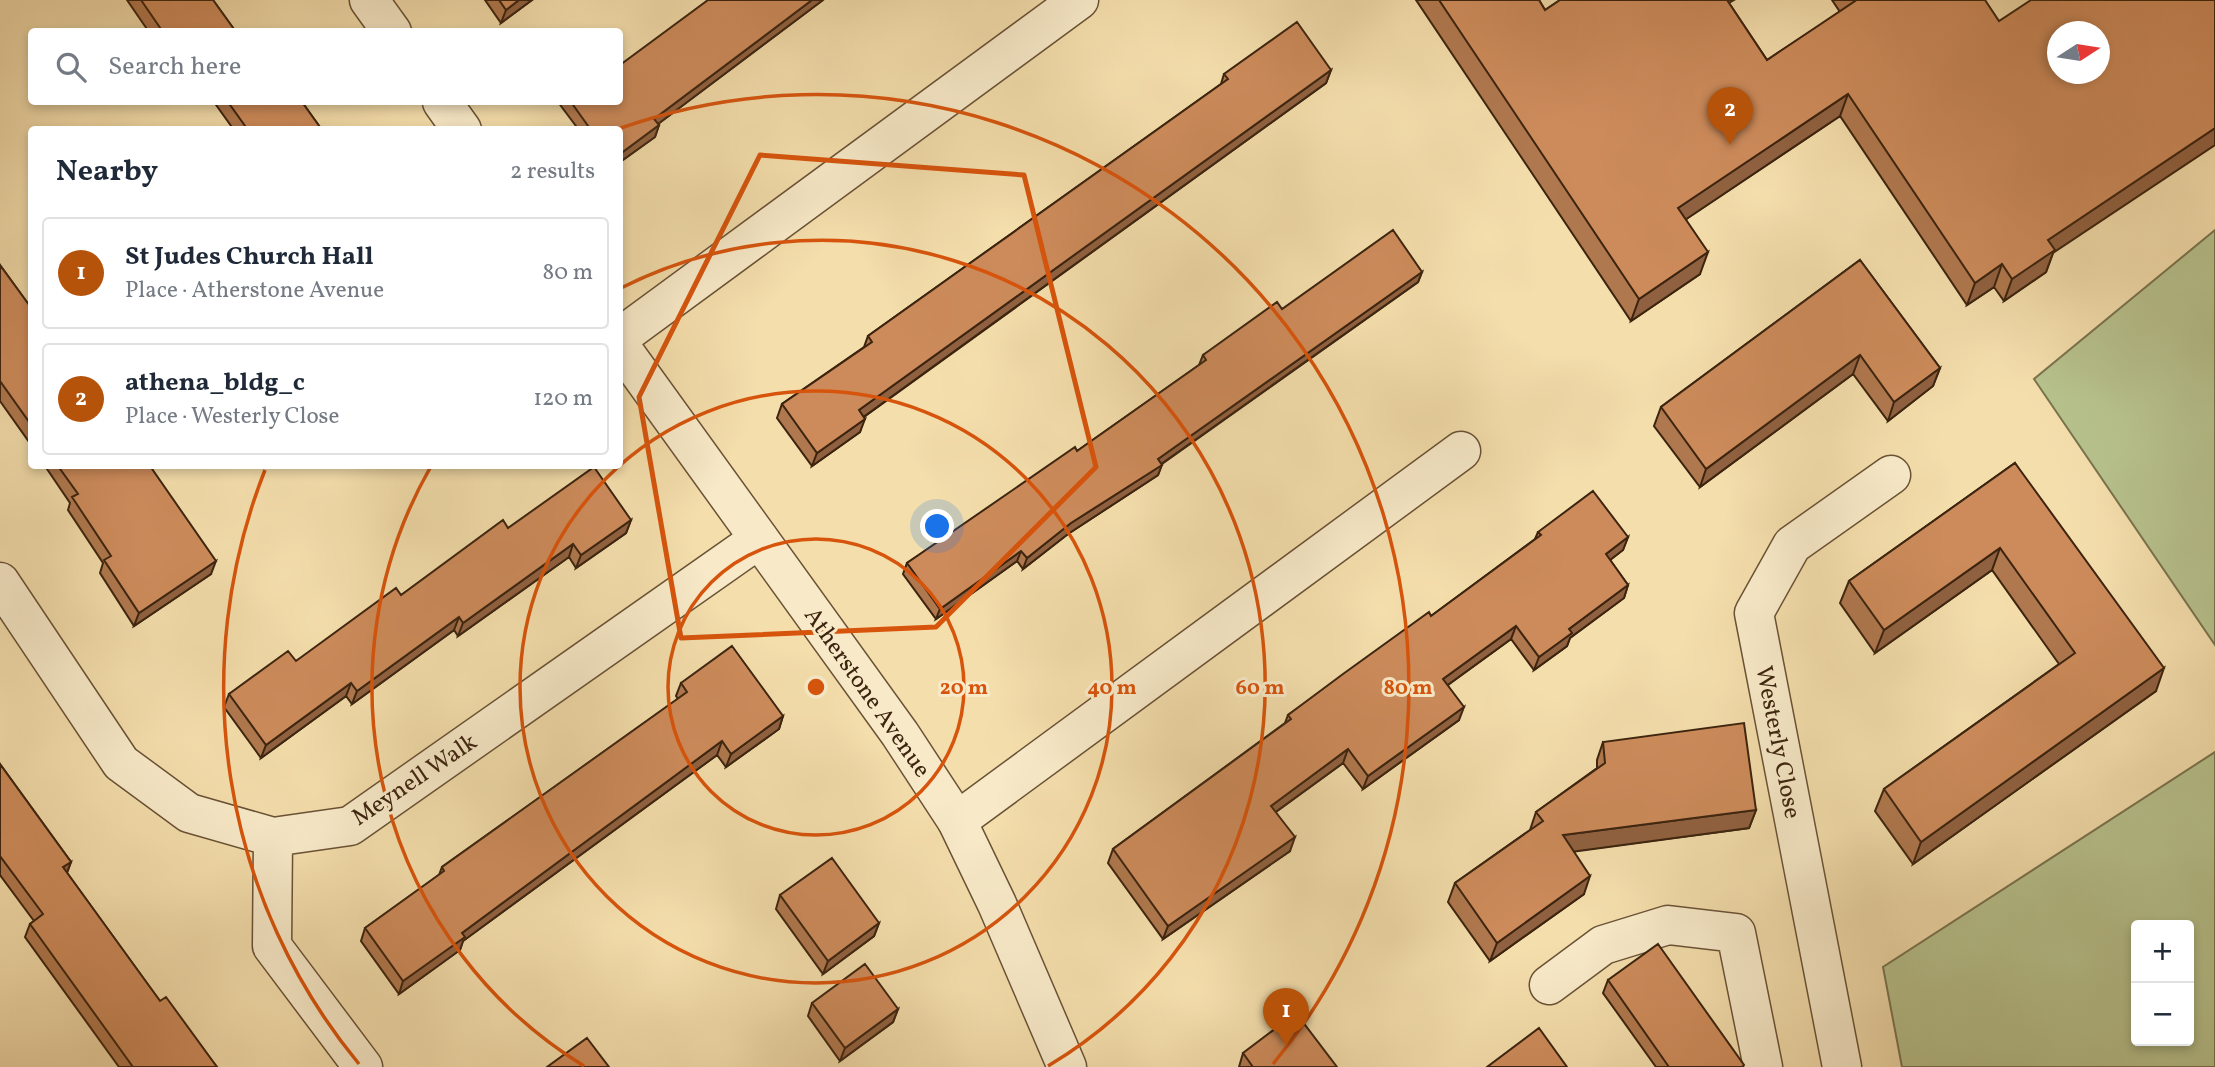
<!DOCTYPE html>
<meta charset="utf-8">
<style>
body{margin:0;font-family:Vollkorn,serif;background:#f6f6f7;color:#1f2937}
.controls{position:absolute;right:21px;bottom:21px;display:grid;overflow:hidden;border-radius:7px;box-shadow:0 4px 10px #0003}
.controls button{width:63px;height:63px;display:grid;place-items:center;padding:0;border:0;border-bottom:2px solid #e0e1e3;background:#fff;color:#1f2937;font:35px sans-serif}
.compass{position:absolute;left:2047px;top:21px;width:63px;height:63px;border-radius:50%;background:#fff;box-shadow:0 4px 10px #0003;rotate:78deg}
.you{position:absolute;left:938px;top:527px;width:24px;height:24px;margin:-18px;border:5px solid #fff;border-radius:50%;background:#1a73e8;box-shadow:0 0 0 10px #1a73e833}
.badge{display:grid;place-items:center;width:46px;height:46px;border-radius:50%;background:#b45309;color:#fff;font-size:23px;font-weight:700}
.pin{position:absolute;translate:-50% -58px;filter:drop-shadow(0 2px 4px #0008)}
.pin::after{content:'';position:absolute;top:37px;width:24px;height:21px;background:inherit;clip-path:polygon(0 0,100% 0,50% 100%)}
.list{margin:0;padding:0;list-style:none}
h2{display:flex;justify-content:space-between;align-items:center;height:91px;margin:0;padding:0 28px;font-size:30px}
h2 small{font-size:23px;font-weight:400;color:#747a83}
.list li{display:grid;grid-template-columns:46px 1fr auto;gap:21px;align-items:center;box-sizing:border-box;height:112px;margin:0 14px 14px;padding:0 14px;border:2px solid #e0e1e3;border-radius:7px}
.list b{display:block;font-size:26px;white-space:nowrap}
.list p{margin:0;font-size:23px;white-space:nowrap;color:#747a83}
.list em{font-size:23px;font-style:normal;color:#747a83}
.icon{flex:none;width:38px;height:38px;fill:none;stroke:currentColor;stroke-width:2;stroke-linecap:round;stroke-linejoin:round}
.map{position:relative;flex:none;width:2215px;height:1067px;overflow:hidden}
.search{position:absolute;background:#fff;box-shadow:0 4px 10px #0003;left:28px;top:28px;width:595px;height:77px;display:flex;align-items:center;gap:18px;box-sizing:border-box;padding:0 24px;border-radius:7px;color:#747a83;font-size:26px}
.panel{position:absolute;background:#fff;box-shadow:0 4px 10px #0003;left:28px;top:126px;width:595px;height:343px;border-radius:7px}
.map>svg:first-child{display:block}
.green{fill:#b7c28d;stroke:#7a734e;stroke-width:2;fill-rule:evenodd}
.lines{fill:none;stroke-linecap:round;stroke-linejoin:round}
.minor-casing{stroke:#6a5236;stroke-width:41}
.tertiary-casing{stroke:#6a5236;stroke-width:41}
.minor{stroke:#f8eac9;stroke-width:38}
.tertiary{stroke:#f8eac9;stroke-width:38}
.wall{fill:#b0784e;stroke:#3c240f;stroke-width:2}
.shaded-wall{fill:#906140;stroke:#3c240f;stroke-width:2}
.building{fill:#cd8b5b;stroke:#3c240f;stroke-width:2;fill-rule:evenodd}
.marked{fill:none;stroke:#d7540c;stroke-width:5;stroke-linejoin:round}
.ring{fill:none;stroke:#d7540c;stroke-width:3.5}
.labels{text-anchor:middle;stroke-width:6;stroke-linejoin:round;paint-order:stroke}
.street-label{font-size:24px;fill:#3c240f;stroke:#f8eac9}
.centre{fill:#d7540c;stroke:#f8eac9;stroke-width:3.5}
.ring-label{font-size:21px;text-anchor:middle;font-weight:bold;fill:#d7540c;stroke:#f8eac9;stroke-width:6;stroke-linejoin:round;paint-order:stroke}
</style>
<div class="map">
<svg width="2215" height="1067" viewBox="0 0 2215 1067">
<rect width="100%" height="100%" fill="#f4deac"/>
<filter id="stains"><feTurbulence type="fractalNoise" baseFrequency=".00286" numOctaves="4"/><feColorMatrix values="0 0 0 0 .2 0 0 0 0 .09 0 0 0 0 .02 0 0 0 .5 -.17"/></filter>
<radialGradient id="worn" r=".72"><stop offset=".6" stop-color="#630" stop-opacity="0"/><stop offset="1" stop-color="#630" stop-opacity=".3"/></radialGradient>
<path class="green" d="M2215,230V645L2034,379Z
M2215,752V1067H1902L1883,967ZM2136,925H2189V1041H2136Z"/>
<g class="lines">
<g class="minor-casing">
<path id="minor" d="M620,337L1079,0
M0,582L121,763L189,813L273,837L350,826L759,539
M957,821L1461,451
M273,837L272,946L363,1067
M1549,985L1603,945L1668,925L1736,933L1763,1067
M1842,1067L1754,613L1792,545L1891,475"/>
</g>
<g class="tertiary-casing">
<path id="tertiary" d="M369,0L392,32
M442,102L462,130
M620,346L900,734L957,821L997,904L1067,1067"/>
</g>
<use href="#minor" class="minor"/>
<use href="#tertiary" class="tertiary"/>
</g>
<path class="wall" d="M127,0H213L236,32H149Z
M485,0H532L501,23Z
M823,0L658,124L659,125L655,137L620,162V130H579L558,102H620Z
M1416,0H1539L1545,10L1560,0H1734L1729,3L1767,60L1840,12L1832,0H1985L2053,253L2046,272L2004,301L1994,287L1967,305L1840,116L1686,219L1700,274L1631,321Z
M1331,70L1326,83L864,417L860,432L812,466L777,418L782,404L864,347L868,336L1221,84L1224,74Z
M214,102H302L322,130H234Z
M1860,260L1940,368L1933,386L1888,421L1853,374L1700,487L1654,426L1661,407Z
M0,265L32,309V446L0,401Z
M1422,272L1418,282L1162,464L1158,475L1068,534L1023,569L1017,561L936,619L903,574L907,563L1077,451L1199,365L1203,355L1282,309Z
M2015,463L2156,691L1913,864L1875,811L1884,789L2059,664L1992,570L1875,653L1840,603L1849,581Z
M45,466H150L211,574L134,626L100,573L103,563L68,510L70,503Z
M631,520L626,533L576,568L569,557L458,636L454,630L352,704L346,696L261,758L224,707L229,694L296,661L508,528Z
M1538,532L1628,537L1623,550L1610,560L1628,585L1624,598L1570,638L1567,646L1534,670L1511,639L1448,685L1459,720L1363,789L1343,763L1276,812L1290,851L1163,939L1108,863L1113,849L1285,723L1288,715L1431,616L1535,539Z
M681,683L783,716L779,729L726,767L717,755L463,941L460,950L399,994L361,941L365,928L439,875L442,867L678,699L676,696Z
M1603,742L1756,810L1749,828L1574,851L1584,894L1490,961L1448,902L1455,883L1530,830L1536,812L1597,768V760Z
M0,764L71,862L67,873L160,1001L217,1067H119L25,937L30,924L34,921L0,875Z
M780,895L879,923L874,936L823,974L776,909Z
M1608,980L1743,1067H1656L1603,993Z
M812,1003L898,1009L893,1022L840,1061L808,1016Z
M1243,1053L1337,1067H1239Z"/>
<path class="shaded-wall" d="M519,0H532L501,23L506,10Z
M812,0H823L650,130L654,119Z
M1331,70L1326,83L855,423L859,410Z
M1848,94L1840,116L1670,230L1678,208Z
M659,125L655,137L620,162V154Z
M2215,128V145L2053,253L2046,272L2004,301L2012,279L2048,240Z
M1708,252L1700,274L1631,321L1639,299Z
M2002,264L1994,287L1967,305L1975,283Z
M1422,272L1418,282L1154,469L1158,459Z
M1860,355L1853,374L1700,487L1706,469Z
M1940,368L1933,386L1888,421L1894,402Z
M865,419L860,432L812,466L817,453Z
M1162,465L1158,475L1068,534L1023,569L1027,558L1071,523Z
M631,520L626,533L576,568L581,555Z
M1628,537L1623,550L1601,567L1606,554Z
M573,544L569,557L458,636L463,623Z
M2000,548L1992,570L1875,653L1884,630Z
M1021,551L1017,561L936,619L940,609Z
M216,561L211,574L134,626L139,613Z
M1628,585L1624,598L1570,638L1567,646L1534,670L1539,657L1569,629Z
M459,617L454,630L352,704L357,691Z
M1516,626L1511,639L1438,692L1443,679Z
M2164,668L2156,691L1913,864L1921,842Z
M351,683L346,696L261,758L266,745Z
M1464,707L1459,720L1363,789L1368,776Z
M783,716L779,729L726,767L731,754Z
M722,741L717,755L463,941L460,950L399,994L403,981L462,933Z
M1348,749L1343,763L1266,819L1271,806Z
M1756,810L1749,828L1556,854L1563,835Z
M1295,837L1290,851L1163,939L1168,926Z
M71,862L66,875L63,867Z
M1590,876L1584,894L1490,961L1497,943Z
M879,923L874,936L823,974L828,961Z
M898,1009L893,1022L840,1061L845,1048Z"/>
<path class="building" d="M141,0H213L236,32H163Z
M499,0H519L506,10Z
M708,0H812L654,119L659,125L620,154V130H591L571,102H620V65Z
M1439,0H1539L1545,10L1560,0H1727L1767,60L1855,1L1854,0H1985L1999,21L2031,0H2215V128L2048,240L2055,250L2012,279L2002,264L1975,283L1848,94L1678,208L1708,252L1639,299ZM2057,32H2099V74H2057Z
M1297,22L1331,70L859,410L865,419L817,453L782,404L872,342L868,336L1228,79L1224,74Z
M228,102H302L322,130H248Z
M1393,230L1422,272L1158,459L1162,465L1071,523L1027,558L1021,551L940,609L907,563L1075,447L1077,451L1206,360L1203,355L1277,302L1282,309Z
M1860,260L1940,368L1894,402L1860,355L1706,469L1661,407Z
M0,265L32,309V316L30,317L32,319V426L0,381Z
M2015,463L2164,668L1921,842L1884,789L2075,653L2000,548L1884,630L1849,581Z
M58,466H150L216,561L139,613L104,560L111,556L72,497L78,494Z
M594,467L631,520L581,555L573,544L463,623L459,617L357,691L351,683L266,745L229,694L288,651L296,661L396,588L401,595L503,520L508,528Z
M1593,491L1628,537L1606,554L1628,585L1569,629L1572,633L1539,657L1516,626L1443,679L1464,707L1368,776L1348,749L1271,806L1295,837L1168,926L1113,849L1291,719L1288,715L1343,674L1429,612L1431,616L1541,535L1538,532Z
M732,646L783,716L731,754L722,741L462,933L465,937L403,981L365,928L444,871L442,867L687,692L681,683Z
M1744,723L1756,810L1563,835L1590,876L1497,943L1455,883L1543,821L1536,812L1605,763L1603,742Z
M0,764L71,862L63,867L160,1001L166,997L217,1067H133L30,924L43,914L0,856Z
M832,858L879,923L828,961L780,895Z
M1658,944L1744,1065L1742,1067H1669L1608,980Z
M865,964L898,1009L845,1048L812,1003Z
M1296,1013L1337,1067H1253L1243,1053Z
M1539,1028L1567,1067H1487Z
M587,1038L609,1067H547Z"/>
<path class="marked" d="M760,155L1024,175L1096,467L936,627L681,638L639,397Z"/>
<g class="ring">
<circle cx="816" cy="687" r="148"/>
<circle cx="816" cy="687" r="296"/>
<path d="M584 1066A444 444 0 0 1 430 468M621 288A444 444 0 0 1 1048 1066"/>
<path d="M359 1064A592 592 0 0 1 265 470M618 129A592 592 0 0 1 1273 1064"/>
</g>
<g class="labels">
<g class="street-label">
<text transform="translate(868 692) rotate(55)" y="8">Atherstone Avenue</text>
<text transform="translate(1779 742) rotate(79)" y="8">Westerly Close</text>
<text transform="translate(414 779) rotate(-34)" y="8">Meynell Walk</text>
</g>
</g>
<circle cx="816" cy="687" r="10" class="centre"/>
<g class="ring-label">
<text x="964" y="694">20 m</text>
<text x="1112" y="694">40 m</text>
<text x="1260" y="694">60 m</text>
<text x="1408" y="694">80 m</text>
</g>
<rect width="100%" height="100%" filter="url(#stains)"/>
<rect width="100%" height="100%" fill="url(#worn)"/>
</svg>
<div class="controls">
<button>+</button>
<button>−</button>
</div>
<svg class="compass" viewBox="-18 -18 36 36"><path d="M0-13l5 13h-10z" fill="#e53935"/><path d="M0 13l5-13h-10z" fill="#747a83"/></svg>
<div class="you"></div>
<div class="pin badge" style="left:1286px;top:1046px">1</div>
<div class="pin badge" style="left:1730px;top:145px">2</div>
<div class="search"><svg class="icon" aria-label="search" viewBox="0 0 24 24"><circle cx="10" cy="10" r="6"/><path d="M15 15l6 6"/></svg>Search here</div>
<section class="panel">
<h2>Nearby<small>2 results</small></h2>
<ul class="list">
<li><span class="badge">1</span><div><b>St Judes Church Hall</b><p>Place · Atherstone Avenue</p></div><em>80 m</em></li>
<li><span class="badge">2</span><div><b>athena_bldg_c</b><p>Place · Westerly Close</p></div><em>120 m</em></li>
</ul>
</section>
</div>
